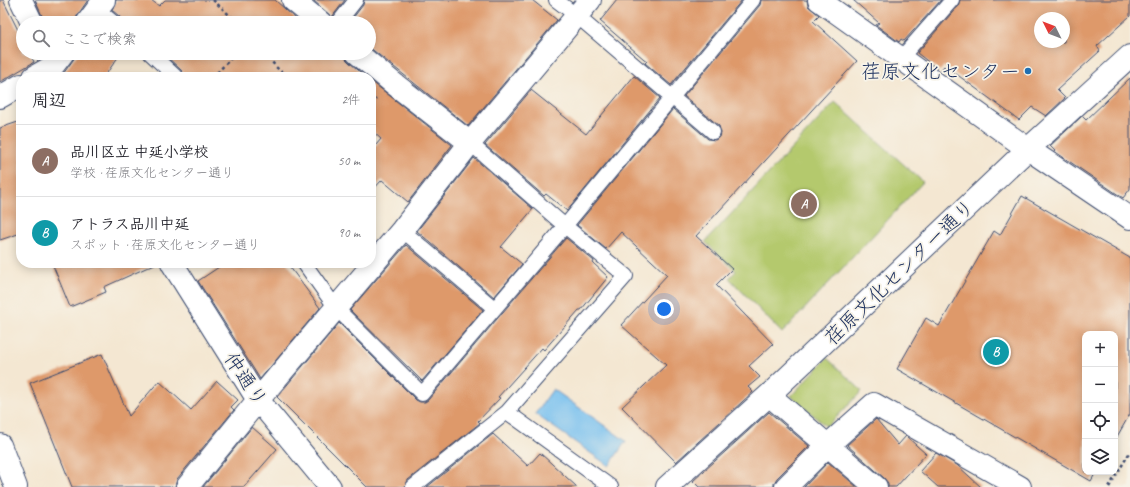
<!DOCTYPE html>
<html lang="ja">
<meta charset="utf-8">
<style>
body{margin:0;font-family:Caveat,"Klee One",sans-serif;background:#f2f2f3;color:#2b2b33}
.controls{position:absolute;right:12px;bottom:12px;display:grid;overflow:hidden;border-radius:8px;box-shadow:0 2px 10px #0003}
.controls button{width:36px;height:36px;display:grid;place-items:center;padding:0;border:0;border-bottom:1px solid #e1e1e2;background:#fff;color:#2b2b33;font:20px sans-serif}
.compass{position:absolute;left:1034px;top:12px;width:36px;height:36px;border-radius:50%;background:#fff;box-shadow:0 2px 10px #0003;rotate:312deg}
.you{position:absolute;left:664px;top:309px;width:14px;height:14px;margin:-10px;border:3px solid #fff;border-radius:50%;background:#1a73e8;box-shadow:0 0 0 6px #1a73e833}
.badge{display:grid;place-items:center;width:26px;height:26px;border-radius:50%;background:#0b8043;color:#fff;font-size:13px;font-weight:700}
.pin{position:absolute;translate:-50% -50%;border:2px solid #fff;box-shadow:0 1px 4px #0006}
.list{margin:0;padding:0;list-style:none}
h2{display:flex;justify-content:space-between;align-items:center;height:52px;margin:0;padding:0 16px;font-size:17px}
h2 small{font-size:13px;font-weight:400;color:#7c7c81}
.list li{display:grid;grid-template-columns:26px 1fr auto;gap:12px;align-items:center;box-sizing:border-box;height:72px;padding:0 16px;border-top:1px solid #e1e1e2}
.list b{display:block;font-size:15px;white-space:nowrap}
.list p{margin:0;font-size:13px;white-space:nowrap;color:#7c7c81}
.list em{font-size:13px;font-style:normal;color:#7c7c81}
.icon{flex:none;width:22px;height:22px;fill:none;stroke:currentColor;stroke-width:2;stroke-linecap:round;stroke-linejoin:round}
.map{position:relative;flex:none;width:1130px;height:487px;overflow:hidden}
.search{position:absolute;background:#fff;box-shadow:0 2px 10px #0003;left:16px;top:16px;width:360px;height:44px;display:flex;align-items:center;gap:10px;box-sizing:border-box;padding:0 14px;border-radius:22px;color:#7c7c81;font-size:15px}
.panel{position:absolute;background:#fff;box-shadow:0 2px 10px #0003;left:16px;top:72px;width:360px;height:196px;border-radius:16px}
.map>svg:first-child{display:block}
.green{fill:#b4c96d;stroke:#687c66}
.water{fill:#77c0ef;stroke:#4978a6}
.building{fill:#de996a;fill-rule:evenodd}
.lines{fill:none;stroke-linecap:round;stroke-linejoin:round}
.lane-casing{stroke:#3c4b6f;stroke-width:16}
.street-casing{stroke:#3c4b6f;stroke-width:24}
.primary-casing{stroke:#3c4b6f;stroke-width:24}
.path{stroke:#3c4b6f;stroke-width:2.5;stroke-dasharray:3 3;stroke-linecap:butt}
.lane{stroke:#fff;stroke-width:14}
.street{stroke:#fff;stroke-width:22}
.primary{stroke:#fff;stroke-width:22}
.poi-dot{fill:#1f6fb2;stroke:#f7f3e8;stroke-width:1.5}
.labels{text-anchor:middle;stroke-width:3.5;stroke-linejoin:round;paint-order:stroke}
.poi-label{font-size:20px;fill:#1b2f5e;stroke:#f7f3e8;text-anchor:end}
.street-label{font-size:20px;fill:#1b2f5e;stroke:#f7f3e8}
</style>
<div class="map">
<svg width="1130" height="487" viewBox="0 0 1130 487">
<rect width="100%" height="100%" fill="#f7f3e8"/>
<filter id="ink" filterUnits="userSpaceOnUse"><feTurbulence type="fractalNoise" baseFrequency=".025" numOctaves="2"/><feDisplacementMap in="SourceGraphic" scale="8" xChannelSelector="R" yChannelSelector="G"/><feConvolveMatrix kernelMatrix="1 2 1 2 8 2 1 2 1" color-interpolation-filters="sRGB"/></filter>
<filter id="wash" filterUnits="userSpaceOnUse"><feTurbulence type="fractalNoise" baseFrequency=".012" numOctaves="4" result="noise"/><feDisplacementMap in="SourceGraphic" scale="16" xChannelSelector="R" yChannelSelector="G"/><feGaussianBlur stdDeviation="0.9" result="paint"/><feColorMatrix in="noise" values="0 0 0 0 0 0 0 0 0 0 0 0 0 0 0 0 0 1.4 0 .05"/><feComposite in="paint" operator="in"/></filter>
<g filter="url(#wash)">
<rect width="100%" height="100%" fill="#f4e7d2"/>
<path class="green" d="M835,102L923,182L782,333L729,278L736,271L705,242Z
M827,358L862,391L827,427L791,396Z"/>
<path class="water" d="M553,389L626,441L609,466L535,414Z"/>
<g id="blocks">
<path class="building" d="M0,0H3L23,40V53H30L34,62L0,82Z
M35,0H88L77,16L75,23H44L43,18Z
M116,0H151L159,6L165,0H275L296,19L293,23H122L120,17L112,10Z
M313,0H345L332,17Z
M364,0H532L557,20L468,126L369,47V23H349L363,5Z
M617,0H742L671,85L645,63L647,61L644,59L600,21Z
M761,0H807L808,6L819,15L813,21L857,61L696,236L732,269L716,285L773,344L749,366L760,377L748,387L753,392L676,462L622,407L666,365L621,325L667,275L621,232L606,249L577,225L673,109L708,139L715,140L720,137L721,133L719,126L684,96L760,5Z
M853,0H941L904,41L901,39L899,42L876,25L879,23Z
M960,0H1130V16L1097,46L1100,51L1057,90L1065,98L1046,116L1032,107L1019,120L948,68L947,69L944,66L940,71L917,53L958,6ZM1040,18H1064V42H1040Z
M78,53H121L104,77H59L63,74Z
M163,53H345V58L349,62L366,77H185L182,71Z
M634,76L660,98L567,211L546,194L544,196L485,145L531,90L586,134Z
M1130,78V189L1123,198L1057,153L1050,146L1082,116L1086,120Z
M371,81L452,145L408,202L382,180L371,192V151L381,139L371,130Z
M21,121V233L0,240V128Z
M474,158L533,209L501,247L522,264L494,297L417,231Z
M1022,196L1130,258V414L1115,440V334H1085V472H1096L1091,481L897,369L926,318L939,326L994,231L1000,235Z
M566,238L594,261L593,263L608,277L581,310H579L544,350L542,348L498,397L500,398L478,421L480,423L408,480L405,487H367L277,397L339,323L416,400L420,402H425L428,400Z
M406,245L483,310L422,381L350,310Z
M52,263H157L104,287L106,292L70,307Z
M225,263H287L320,308L260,379L198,281Z
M102,354L129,416L159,381L191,410L217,381L238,400L231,407L234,410L177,479L175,487H72L30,383Z
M769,412L809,446L777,478L774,483V487H699L693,481Z
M876,419L898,445L906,436L926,454L896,487H888V483L884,478L847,445Z
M252,427L277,449L244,487H203Z
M493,434L528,466L540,453L577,487H427Z
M936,453L957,465L981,487H938L920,471Z
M828,462L857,487H804Z"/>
</g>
</g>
<g filter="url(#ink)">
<use href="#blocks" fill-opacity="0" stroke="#3c4b6f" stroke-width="1"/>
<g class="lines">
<g class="lane-casing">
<path id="lane" d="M556,0L577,16L713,132
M97,9L114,23
M338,23L356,0
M150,53L176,77
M901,58L952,0
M470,143L565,226L626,276L507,412L611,487
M402,230L494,308
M304,263L336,308L422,394L565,226L753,0
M413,487L507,412"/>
</g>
<g class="street-casing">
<path id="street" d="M21,0L32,23
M293,0L321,23
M819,0L1028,149L1130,218
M87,23L104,0
M357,53L393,83L470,143
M34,77L53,66L63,53
M0,97L21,85
M172,263L258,400L330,487
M769,395L876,487
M187,487L258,400L402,230L470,143L590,0
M667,487L769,395L1028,149L1130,56
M786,487L828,445L874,404L1020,487"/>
</g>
<g class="primary-casing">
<path id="primary" d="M0,445L16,487"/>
</g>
<path class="path" d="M213,0L238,23
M265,53L276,67L287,77
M213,77L236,53
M371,104L376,99
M1109,487L1130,452"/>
<use href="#lane" class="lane"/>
<use href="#street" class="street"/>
<use href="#primary" class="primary"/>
</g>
</g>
<circle class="poi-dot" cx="1028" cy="71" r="4"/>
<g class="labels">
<g class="poi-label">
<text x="1020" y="78">荏原文化センター</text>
</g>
<g class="street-label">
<text transform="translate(899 272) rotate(-44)" y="7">荏原文化センター通り</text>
<text transform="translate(246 379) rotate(56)" y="7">仲通り</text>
</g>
</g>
</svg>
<div class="controls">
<button>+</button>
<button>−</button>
<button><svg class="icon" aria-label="locate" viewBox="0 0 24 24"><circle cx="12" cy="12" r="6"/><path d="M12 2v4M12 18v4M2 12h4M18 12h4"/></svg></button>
<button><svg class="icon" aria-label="layers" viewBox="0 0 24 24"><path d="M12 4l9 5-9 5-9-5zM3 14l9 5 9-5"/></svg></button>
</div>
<svg class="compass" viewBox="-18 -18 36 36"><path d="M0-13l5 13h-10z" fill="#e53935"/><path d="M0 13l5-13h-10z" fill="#7c7c81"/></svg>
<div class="you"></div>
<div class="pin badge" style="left:804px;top:204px;background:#8d6e63">A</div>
<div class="pin badge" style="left:996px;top:352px;background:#0f9aa8">B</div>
<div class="search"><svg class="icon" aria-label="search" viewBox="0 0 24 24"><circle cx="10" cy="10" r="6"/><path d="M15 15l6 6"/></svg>ここで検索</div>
<section class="panel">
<h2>周辺<small>2件</small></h2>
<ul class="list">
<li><span class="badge" style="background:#8d6e63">A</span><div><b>品川区立 中延小学校</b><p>学校 · 荏原文化センター通り</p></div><em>50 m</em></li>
<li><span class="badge" style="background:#0f9aa8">B</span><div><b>アトラス品川中延</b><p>スポット · 荏原文化センター通り</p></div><em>90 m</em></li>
</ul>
</section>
</div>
